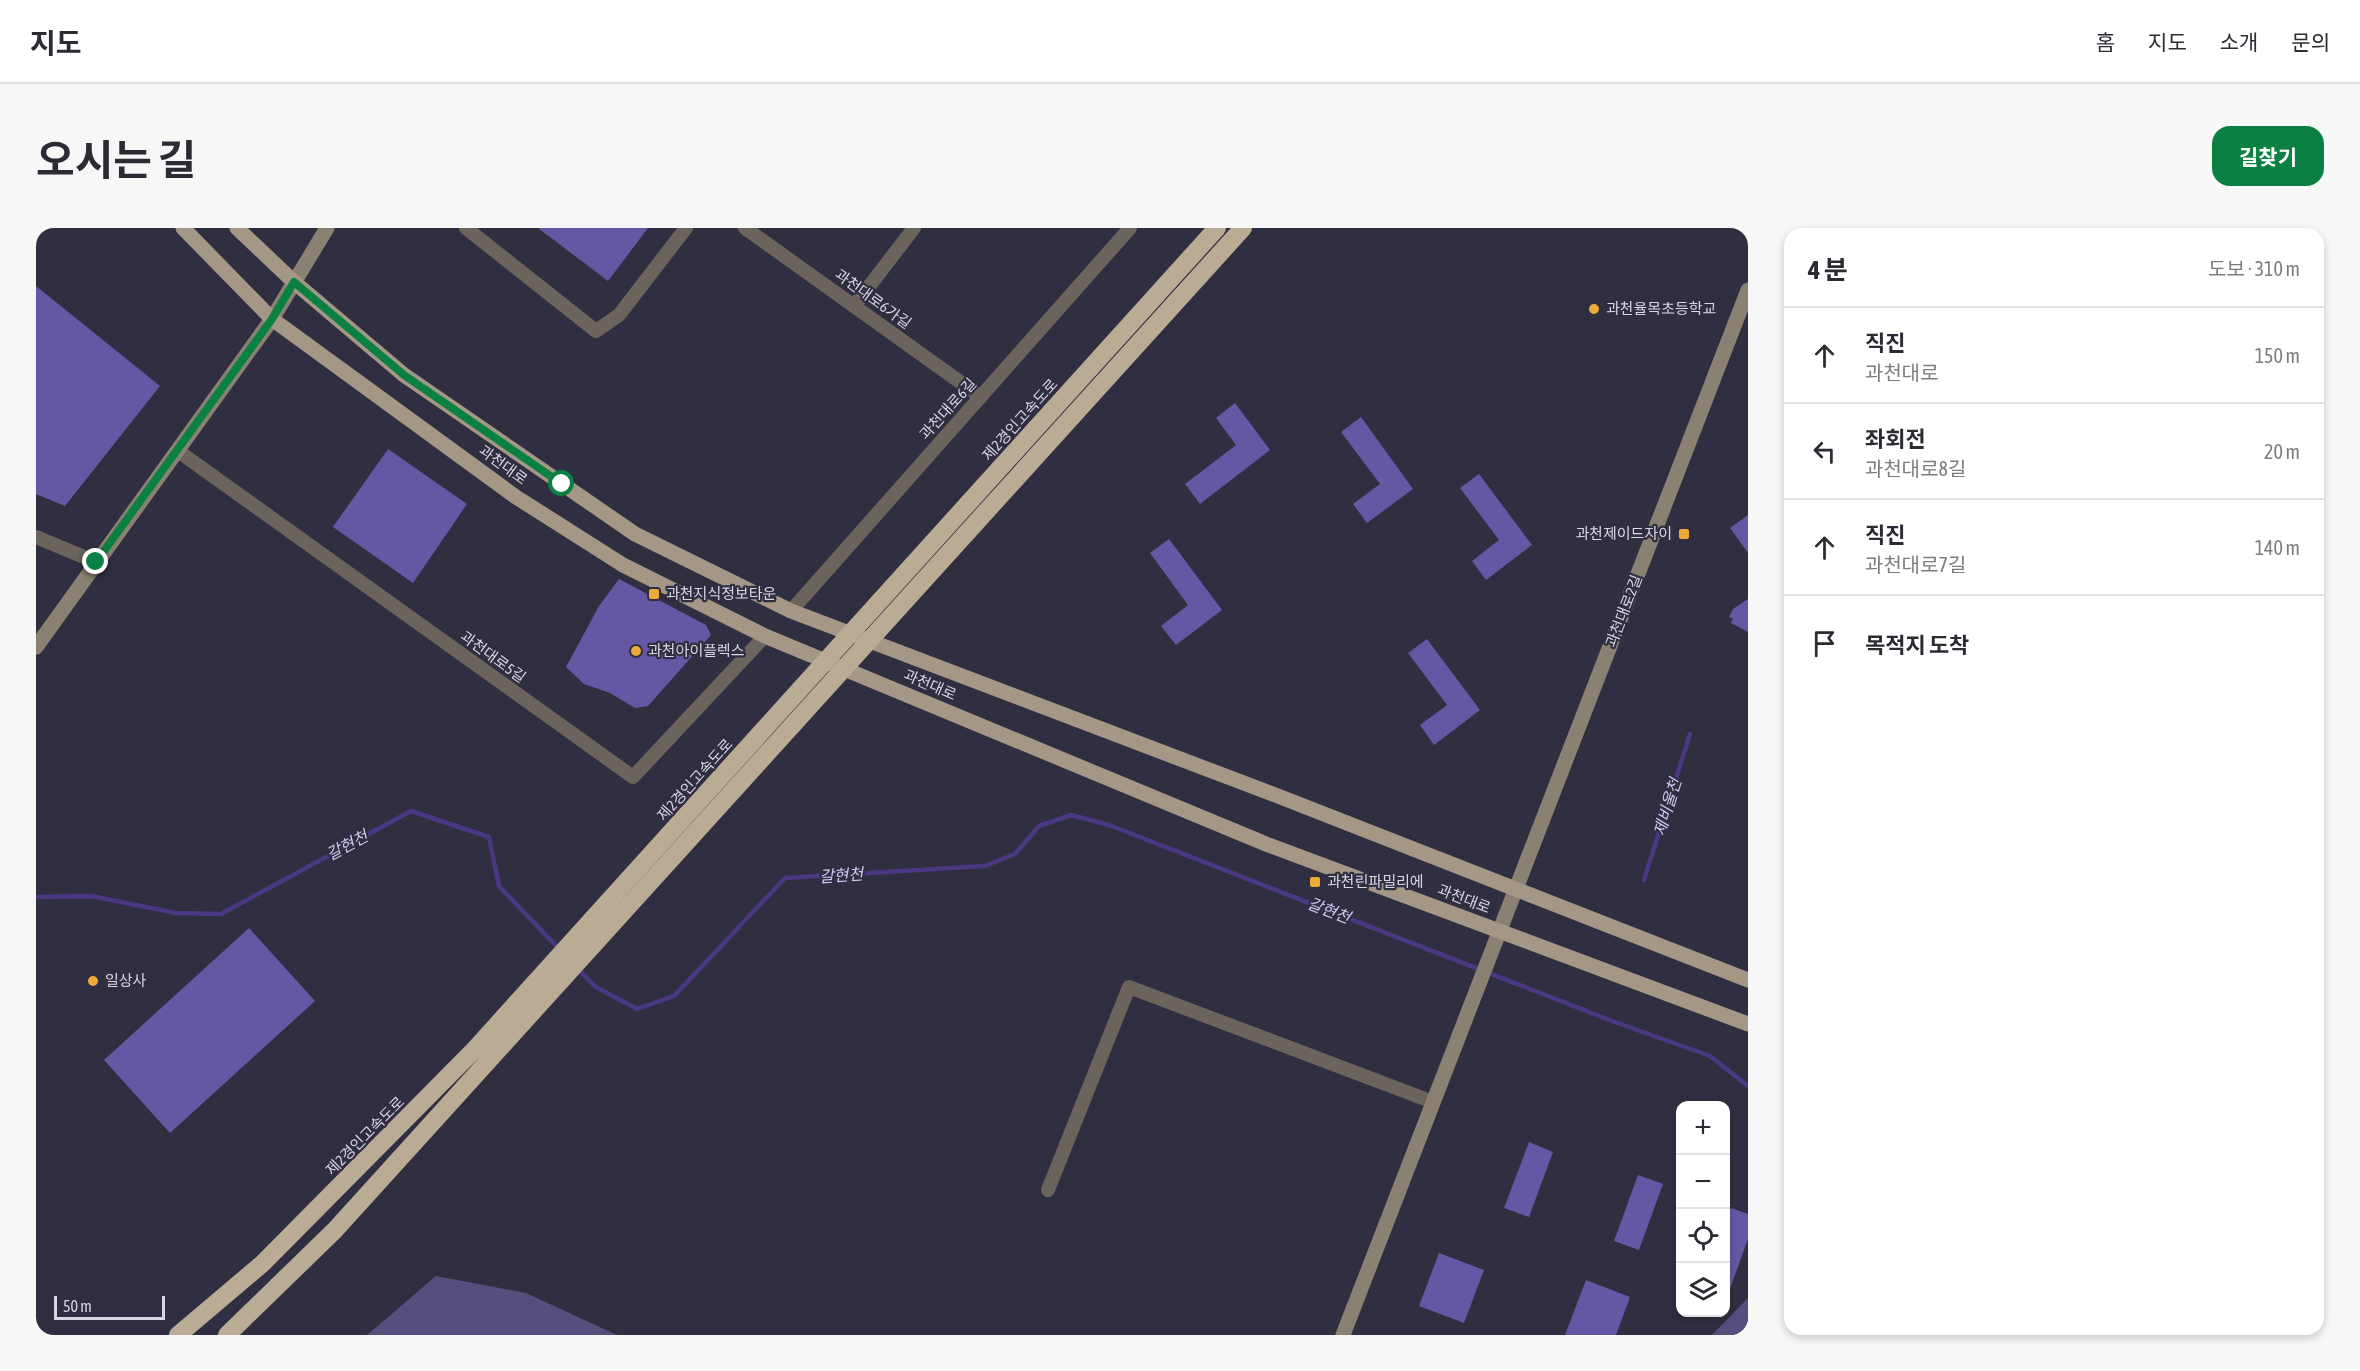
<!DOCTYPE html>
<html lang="ko">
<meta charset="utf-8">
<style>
body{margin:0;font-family:"Asap Condensed","Noto Sans KR",sans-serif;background:#f7f7f7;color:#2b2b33}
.controls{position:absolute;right:18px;bottom:18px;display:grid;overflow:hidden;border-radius:12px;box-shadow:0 3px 9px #0003}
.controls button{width:54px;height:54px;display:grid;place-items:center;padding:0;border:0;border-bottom:2px solid #e1e1e2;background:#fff;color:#2b2b33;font:30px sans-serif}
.scale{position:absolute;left:18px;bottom:15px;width:111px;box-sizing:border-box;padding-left:6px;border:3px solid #d8d6e3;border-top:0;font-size:16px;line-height:21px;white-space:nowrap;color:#d8d6e3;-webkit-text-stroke:4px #302e41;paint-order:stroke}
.stop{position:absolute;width:18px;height:18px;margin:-14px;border:4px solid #0b8043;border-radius:50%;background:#fff}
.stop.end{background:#0b8043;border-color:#fff;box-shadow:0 2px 6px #0008}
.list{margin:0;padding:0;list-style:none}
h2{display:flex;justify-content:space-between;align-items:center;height:78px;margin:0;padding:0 24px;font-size:26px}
h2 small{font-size:20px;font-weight:400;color:#7c7c81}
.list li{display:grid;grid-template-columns:39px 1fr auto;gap:18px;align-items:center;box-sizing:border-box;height:96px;padding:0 24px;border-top:2px solid #e1e1e2}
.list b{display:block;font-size:22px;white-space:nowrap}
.list p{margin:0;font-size:20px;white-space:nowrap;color:#7c7c81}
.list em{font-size:20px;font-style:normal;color:#7c7c81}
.icon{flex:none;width:33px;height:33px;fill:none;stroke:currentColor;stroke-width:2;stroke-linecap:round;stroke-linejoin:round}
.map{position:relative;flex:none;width:1712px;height:1107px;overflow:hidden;border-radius:18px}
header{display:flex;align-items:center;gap:36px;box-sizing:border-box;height:84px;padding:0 30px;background:#fff;border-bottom:2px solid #e1e1e2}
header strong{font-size:28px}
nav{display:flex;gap:33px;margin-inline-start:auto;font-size:21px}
.intro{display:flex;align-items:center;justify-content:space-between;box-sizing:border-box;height:144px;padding:0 36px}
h1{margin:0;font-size:42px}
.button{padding:15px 27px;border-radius:18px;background:#0b8043;color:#fff;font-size:21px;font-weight:700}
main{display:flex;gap:36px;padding:0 36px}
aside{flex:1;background:#fff;border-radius:18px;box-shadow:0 3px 9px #0003}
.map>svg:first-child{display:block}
.green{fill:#564e7c}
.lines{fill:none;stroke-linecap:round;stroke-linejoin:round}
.stream{stroke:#4a3883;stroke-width:4.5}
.building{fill:#6657a5}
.street{stroke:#6b645c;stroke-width:14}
.secondary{stroke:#8b8173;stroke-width:15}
.primary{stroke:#a49785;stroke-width:15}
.highway{stroke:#baab95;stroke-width:18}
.route{stroke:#0b8043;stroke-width:8}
.poi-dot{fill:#ebaa39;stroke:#302e41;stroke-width:2}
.labels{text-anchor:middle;stroke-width:4.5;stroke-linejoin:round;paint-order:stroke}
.street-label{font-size:15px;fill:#d8d6e3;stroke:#302e41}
.poi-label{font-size:15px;fill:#d8d6e3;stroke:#302e41;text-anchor:start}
.water-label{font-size:16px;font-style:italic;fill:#d0caf6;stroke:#302e41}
</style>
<header>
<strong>지도</strong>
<nav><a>홈</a><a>지도</a><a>소개</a><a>문의</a></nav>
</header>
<div class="intro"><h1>오시는 길</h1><a class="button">길찾기</a></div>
<main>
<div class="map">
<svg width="1712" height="1107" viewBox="0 0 1712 1107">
<rect width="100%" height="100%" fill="#302e41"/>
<path class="green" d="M400,1048L490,1065L581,1107H331Z
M1712,1070V1107H1676Z"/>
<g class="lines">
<path class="stream" d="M1608,652L1654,506
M0,669L55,668L140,685L185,686L375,583L453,609L463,658L523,721
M541,740L560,759L601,781L638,768L749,650L949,638L979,626L1003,598L1035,587L1073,597L1576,793L1674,828L1712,858"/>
</g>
<path class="building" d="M502,0H612L572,53Z
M0,58L124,158L29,278L0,266Z
M1199,175L1234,222L1164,276L1149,256L1200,217L1180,190Z
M1325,189L1377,261L1331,295L1317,276L1344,256L1305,204Z
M352,221L431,276L377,355L297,299Z
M1443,246L1496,317L1450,352L1436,333L1463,312L1424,260Z
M1712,287V325L1694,300Z
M1133,311L1186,382L1140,417L1125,398L1152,377L1114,325Z
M583,351L670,397L675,407L612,478L599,480L574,465L548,456L530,439L563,378Z
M1712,371V404L1695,395L1697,391L1693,389L1697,381Z
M1391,411L1444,482L1398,517L1384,497L1411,477L1372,425Z
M213,700L279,773L134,905L68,832Z
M1493,914L1517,924L1493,989L1468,980Z
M1602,947L1627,956L1603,1022L1578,1013Z
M1695,980L1712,986V1011L1691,1069L1689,995Z
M1403,1025L1448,1042L1428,1095L1383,1078Z
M1550,1052L1594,1069L1580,1107H1529Z"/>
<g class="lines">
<path class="street" d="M430,0L560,103L583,87L650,0
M709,0L945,169
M818,78L878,0
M142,223L597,549L729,408
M0,309L60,334
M755,383L1094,0
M1012,962L1093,759L1397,874"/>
<path class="secondary" d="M0,419L236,91L291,0
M1307,1107L1712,62"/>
<path class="primary" d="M147,0L236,91L480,269L587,337L729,408L1230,616L1712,796
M201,0L258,54L368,147L599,306L755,383L1247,570L1712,752"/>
<path class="highway" d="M142,1107L226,1036L439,821L1181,0
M191,1107L299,1002L1207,0"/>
</g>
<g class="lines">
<path class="route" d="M60,334L236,91L258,54L368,147L526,256"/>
</g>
<g class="poi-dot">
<circle cx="1558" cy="81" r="6"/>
<rect x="1642" y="300" width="12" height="12" rx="3"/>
<rect x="612" y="360" width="12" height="12" rx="3"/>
<circle cx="600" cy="423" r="6"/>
<rect x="1273" y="648" width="12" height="12" rx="3"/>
<circle cx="57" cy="753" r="6"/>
</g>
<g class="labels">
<g class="street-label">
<text transform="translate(837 71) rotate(36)" y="5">과천대로6가길</text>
<text transform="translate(912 181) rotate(-48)" y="5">과천대로6길</text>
<text transform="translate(984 192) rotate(-48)" y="5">제2경인고속도로</text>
<text transform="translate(467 237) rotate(36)" y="5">과천대로</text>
<text transform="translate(1588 383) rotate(-69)" y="5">과천대로2길</text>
<text transform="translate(457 429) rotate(36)" y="5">과천대로5길</text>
<text transform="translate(894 457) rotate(23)" y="5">과천대로</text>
<text transform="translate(659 552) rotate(-48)" y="5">제2경인고속도로</text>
<text transform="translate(1428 671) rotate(21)" y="5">과천대로</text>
<text transform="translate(329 908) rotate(-45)" y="5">제2경인고속도로</text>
</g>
<g class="poi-label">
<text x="1570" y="86">과천율목초등학교</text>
<text x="1636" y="311" text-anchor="end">과천제이드자이</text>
<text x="630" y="371">과천지식정보타운</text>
<text x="612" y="428">과천아이플렉스</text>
<text x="1291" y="659">과천린파밀리에</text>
<text x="69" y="758">일상사</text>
</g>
<g class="water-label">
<text transform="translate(1631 579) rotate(-73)" y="6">제비울천</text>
<text transform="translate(311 617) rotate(-28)" y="6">갈현천</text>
<text transform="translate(805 647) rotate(-4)" y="6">갈현천</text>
<text transform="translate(1293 682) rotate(21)" y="6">갈현천</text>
</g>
</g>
</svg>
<div class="controls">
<button>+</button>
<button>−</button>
<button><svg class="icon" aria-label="locate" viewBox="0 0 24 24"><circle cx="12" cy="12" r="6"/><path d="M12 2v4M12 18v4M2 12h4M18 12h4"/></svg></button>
<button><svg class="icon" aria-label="layers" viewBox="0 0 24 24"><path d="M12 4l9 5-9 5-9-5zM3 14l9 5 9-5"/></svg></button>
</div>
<div class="scale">50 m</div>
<div class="stop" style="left:526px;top:256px"></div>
<div class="stop end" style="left:60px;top:334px"></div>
</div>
<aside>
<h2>4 분<small>도보 · 310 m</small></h2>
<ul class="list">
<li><svg class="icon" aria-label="ahead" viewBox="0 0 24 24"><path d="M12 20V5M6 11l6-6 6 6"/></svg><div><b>직진</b><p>과천대로</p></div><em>150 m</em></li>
<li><svg class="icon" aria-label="left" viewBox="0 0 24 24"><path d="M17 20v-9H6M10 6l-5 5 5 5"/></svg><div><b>좌회전</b><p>과천대로8길</p></div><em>20 m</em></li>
<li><svg class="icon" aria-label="ahead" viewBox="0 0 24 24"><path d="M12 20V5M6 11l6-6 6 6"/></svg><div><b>직진</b><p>과천대로7길</p></div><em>140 m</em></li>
<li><svg class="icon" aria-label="arrive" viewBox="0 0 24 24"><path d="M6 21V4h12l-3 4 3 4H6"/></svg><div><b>목적지 도착</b></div></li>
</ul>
</aside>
</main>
